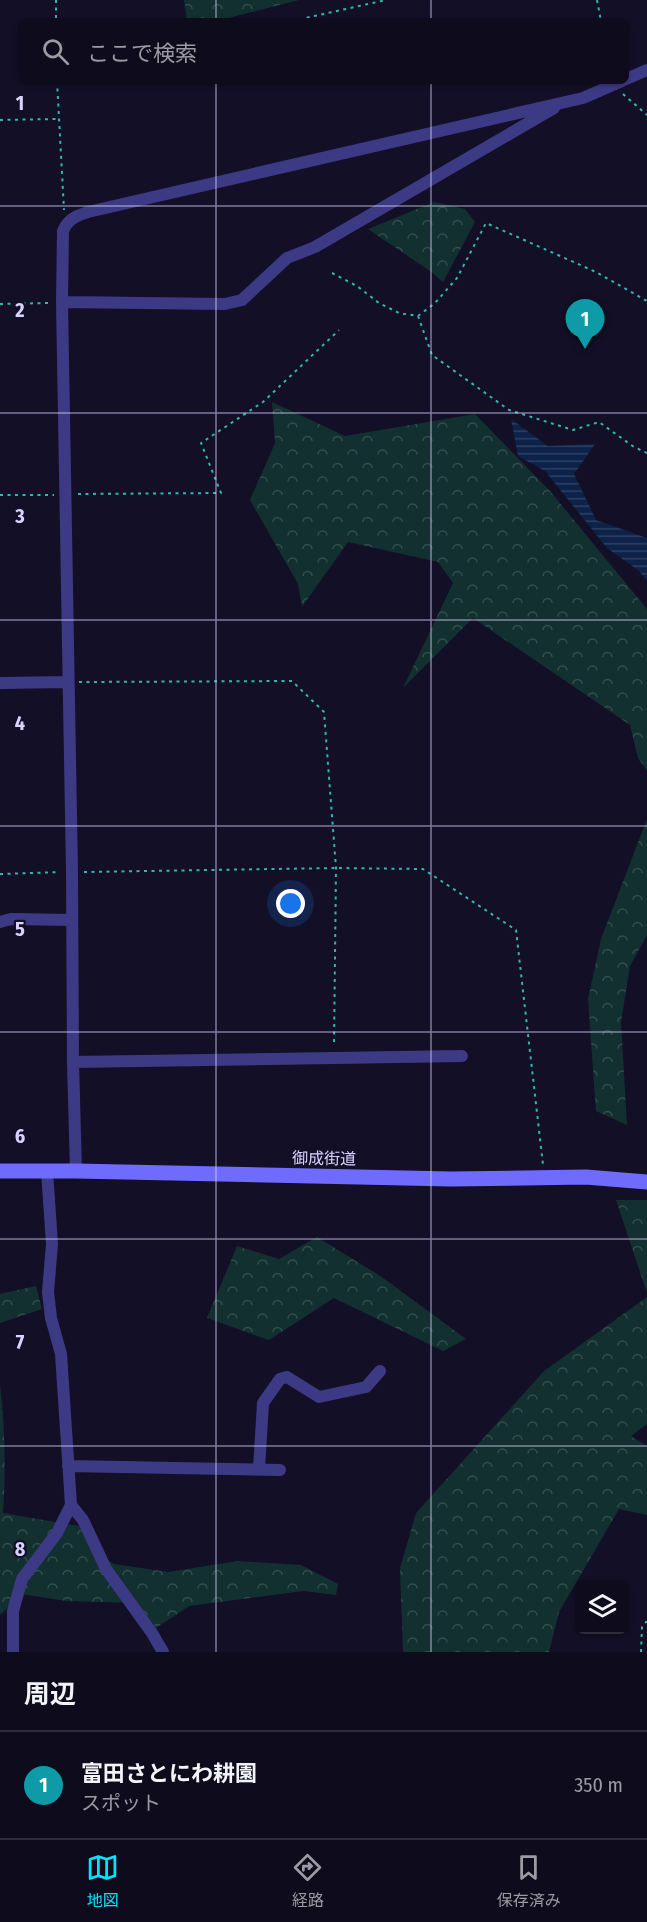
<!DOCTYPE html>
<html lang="ja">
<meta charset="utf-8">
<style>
body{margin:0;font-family:"Fira Sans Condensed","Noto Sans JP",sans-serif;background:#1c1929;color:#f1f3f6}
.controls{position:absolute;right:18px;bottom:18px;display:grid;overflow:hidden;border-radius:9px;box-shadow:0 2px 4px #0004}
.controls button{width:54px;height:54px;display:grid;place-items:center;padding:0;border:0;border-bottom:2px solid #2e2b3b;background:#0e0b1c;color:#f1f3f6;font:30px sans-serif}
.you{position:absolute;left:291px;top:904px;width:21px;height:21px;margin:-15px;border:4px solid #fff;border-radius:50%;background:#1a73e8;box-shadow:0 0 0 9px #1a73e833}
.badge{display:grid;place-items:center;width:39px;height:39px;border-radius:50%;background:#00e5ff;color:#fff;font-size:20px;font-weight:700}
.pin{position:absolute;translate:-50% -50px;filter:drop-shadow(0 2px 3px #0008)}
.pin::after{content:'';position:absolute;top:32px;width:21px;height:18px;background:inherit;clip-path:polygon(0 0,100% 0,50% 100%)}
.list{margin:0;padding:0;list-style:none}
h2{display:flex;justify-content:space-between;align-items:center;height:78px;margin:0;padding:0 24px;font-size:26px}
h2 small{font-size:20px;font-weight:400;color:#9b9ba3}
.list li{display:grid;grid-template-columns:39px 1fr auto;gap:18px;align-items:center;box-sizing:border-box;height:108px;padding:0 24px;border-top:2px solid #2e2b3b}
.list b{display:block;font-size:22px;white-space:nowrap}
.list p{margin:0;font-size:20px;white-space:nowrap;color:#9b9ba3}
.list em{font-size:20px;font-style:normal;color:#9b9ba3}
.icon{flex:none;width:33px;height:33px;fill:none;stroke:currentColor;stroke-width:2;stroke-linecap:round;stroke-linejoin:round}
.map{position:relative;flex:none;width:647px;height:1652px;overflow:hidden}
.search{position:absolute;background:#0e0b1c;box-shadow:0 2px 4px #0004;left:18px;right:18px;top:18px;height:66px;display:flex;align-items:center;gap:15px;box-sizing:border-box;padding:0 21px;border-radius:9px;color:#9b9ba3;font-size:22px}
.sheet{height:186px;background:#0e0b1c}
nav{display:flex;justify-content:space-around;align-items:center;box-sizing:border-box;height:84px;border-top:2px solid #2e2b3b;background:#0e0b1c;font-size:16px;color:#9b9ba3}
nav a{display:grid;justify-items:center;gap:3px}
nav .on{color:#00e5ff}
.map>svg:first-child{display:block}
.forest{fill:url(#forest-crowns)}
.water{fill:url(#water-rules)}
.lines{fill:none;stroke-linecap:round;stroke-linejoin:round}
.path{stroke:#2fb8b0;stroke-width:2;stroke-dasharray:3 4.5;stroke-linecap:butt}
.street{stroke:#3d3a85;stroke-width:12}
.secondary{stroke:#6f6bff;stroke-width:15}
.grid{fill:none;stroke:#d9d4ff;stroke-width:1.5;stroke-opacity:0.55}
.labels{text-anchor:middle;stroke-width:4.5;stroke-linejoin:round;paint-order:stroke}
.street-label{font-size:16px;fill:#d9d4ff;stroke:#130f26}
.grid-label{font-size:20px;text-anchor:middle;font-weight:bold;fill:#d9d4ff;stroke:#130f26;stroke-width:4.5;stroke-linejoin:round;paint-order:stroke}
</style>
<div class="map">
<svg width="647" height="1652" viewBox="0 0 647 1652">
<defs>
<pattern id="forest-crowns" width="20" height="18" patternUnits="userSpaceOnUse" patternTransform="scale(1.5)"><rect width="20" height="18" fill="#12302f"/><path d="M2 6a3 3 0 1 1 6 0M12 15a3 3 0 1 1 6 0" fill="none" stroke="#344d4e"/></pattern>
<pattern id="water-rules" width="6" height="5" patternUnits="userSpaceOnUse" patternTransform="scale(1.5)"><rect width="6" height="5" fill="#0c2248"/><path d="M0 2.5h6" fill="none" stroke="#2f4163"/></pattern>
</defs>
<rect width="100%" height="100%" fill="#130f26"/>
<path class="forest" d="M184,0H299L216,21H187Z
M434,202L465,209L475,222L443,282L430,271L368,229Z
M272,402L345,436L475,414L550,491L647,609V771L638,758L630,725L473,618L403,688L453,583L438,562L348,542L302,607L298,584L250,500L275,443Z
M647,819V935L630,966L621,1022L627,1125L596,1111L588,999L601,939Z
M616,1200H647V1293Z
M317,1237L382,1277L466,1339L443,1351L334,1298L269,1340L207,1318L237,1246L279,1259Z
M36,1286L42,1309L0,1323V1294Z
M647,1297V1424L631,1436L647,1446V1515L619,1509L559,1612L549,1652H403L400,1568L416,1513L544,1371Z
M0,1384C5,1427 6,1470 3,1513L79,1526L92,1551L114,1564L168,1572L238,1561L301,1565L338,1584L336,1595L303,1591L189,1606L156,1628L137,1603L66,1601L22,1594L0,1615Z"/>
<path class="water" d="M511,419L548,446L595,444L574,474L596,520L647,538V581L639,571L607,548L545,471L518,456Z"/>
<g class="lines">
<path class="path" d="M56,0V21
M597,0L601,21
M292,21L386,0
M57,81L64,210
M623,94L647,115
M0,120L59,119
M332,273L357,286L379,303L399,313L418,316L432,355L509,410L573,430L599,422L634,447L647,453
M0,304L51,303
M418,316L435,303L457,278L486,223L596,272L647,301
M78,494L221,493L201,443L263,402L339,330
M0,495H54
M79,682L292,681L324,712L336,868L334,1046
M84,872L336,868L423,869L516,930L543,1165
M0,874L60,872
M641,1652L642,1627L647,1621"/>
<path class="street" d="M626,79L647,70
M62,302L225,304L242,300L287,258L315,247L554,108
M0,683L68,682
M0,922L11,919L72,920
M73,1062L462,1056
M76,1171L73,1062L72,872L62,302L63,231C68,219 76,216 88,212L583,98L622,81
M68,1466L280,1470
M259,1469L263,1403L280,1379L287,1377L319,1397L366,1387L380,1371
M71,1505L83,1520L106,1569L152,1633L163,1652
M13,1652V1611L22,1579L57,1533L71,1505L61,1354L51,1318L48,1292L52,1244L47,1171"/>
<path class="secondary" d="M0,1171H76L451,1179L586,1177L647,1182"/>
</g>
<path class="grid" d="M216,0V21M431,0V21M216,81V1652M431,81V1652M0,206H647M0,413H647M0,620H647M0,826H647M0,1032H647M0,1239H647M0,1446H647"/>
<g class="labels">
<g class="street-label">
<text transform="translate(324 1158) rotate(1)" y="6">御成街道</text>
</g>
</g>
<g class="grid-label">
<text x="20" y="110">1</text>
<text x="20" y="317">2</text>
<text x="20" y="523">3</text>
<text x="20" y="730">4</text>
<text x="20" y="936">5</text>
<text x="20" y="1143">6</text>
<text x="20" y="1349">7</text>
<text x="20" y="1556">8</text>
</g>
</svg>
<div class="controls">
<button><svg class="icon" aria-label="layers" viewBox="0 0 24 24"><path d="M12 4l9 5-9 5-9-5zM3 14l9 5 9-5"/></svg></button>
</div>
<div class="you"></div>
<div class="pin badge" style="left:585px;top:349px;background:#0f9aa8">1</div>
<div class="search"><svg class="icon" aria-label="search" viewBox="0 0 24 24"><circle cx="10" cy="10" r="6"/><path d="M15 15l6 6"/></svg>ここで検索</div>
</div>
<section class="sheet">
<h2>周辺<small></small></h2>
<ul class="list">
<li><span class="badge" style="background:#0f9aa8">1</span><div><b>富田さとにわ耕園</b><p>スポット</p></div><em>350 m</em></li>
</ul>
</section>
<nav>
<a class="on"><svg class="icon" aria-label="map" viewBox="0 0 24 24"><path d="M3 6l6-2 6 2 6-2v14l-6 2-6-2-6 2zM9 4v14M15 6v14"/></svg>地図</a>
<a><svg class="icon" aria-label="directions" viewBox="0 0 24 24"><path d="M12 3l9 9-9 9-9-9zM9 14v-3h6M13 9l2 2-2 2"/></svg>経路</a>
<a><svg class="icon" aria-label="saved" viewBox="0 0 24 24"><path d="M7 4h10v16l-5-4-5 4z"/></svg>保存済み</a>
</nav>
